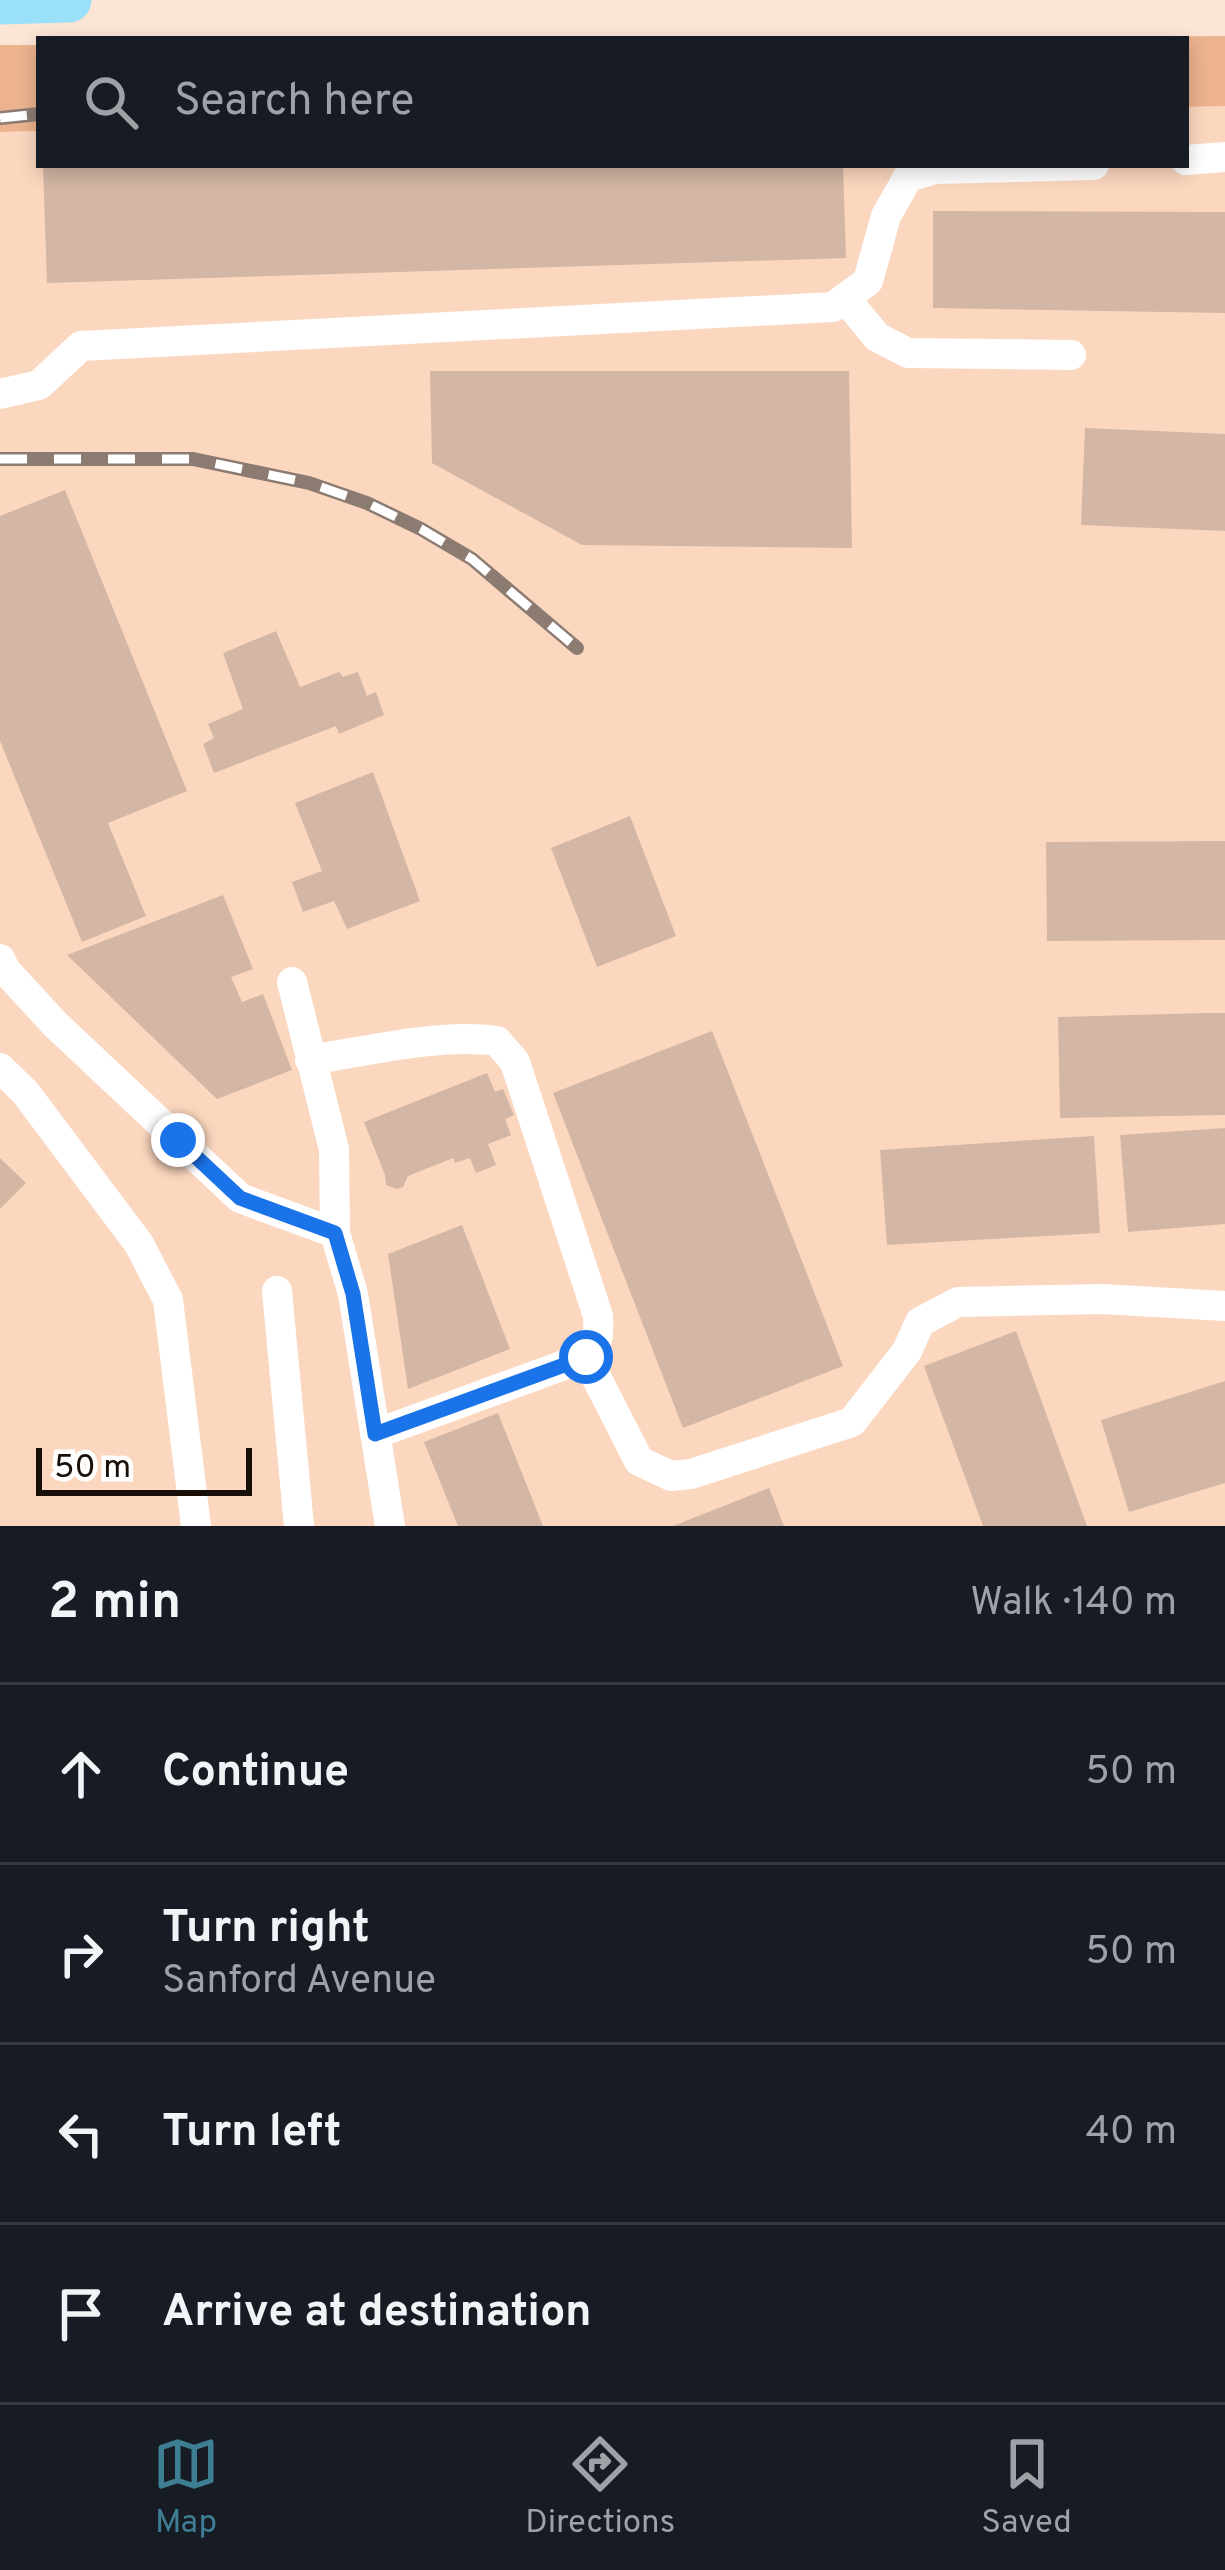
<!DOCTYPE html>
<meta charset="utf-8">
<style>
body{margin:0;font-family:Overpass,sans-serif;background:#242831;color:#f1f3f6}
.scale{position:absolute;left:36px;bottom:30px;width:216px;box-sizing:border-box;padding-left:12px;border:6px solid #190f09;border-top:0;font-size:33px;line-height:42px;white-space:nowrap;color:#190f09;-webkit-text-stroke:9px #fff;paint-order:stroke}
.stop{position:absolute;width:36px;height:36px;margin:-27px;border:9px solid #1a73e8;border-radius:50%;background:#fff}
.stop.end{background:#1a73e8;border-color:#fff;box-shadow:0 3px 12px #0008}
.list{margin:0;padding:0;list-style:none}
h2{display:flex;justify-content:space-between;align-items:center;height:156px;margin:0;padding:0 48px;font-size:51px}
h2 small{font-size:39px;font-weight:400;color:#9ea1a6}
.list li{display:grid;grid-template-columns:78px 1fr auto;gap:36px;align-items:center;box-sizing:border-box;height:180px;padding:0 48px;border-top:3px solid #363941}
.list b{display:block;font-size:45px;white-space:nowrap}
.list p{margin:0;font-size:39px;white-space:nowrap;color:#9ea1a6}
.list em{font-size:39px;font-style:normal;color:#9ea1a6}
.icon{flex:none;width:66px;height:66px;fill:none;stroke:currentColor;stroke-width:2;stroke-linecap:round;stroke-linejoin:round}
.map{position:relative;flex:none;width:1225px;height:1526px;overflow:hidden}
.search{position:absolute;background:#171b24;box-shadow:0 6px 18px #0003;left:36px;right:36px;top:36px;height:132px;display:flex;align-items:center;gap:30px;box-sizing:border-box;padding:0 42px;border-radius:0px;color:#9ea1a6;font-size:45px}
.sheet{height:876px;background:#171b24}
nav{display:flex;justify-content:space-around;align-items:center;box-sizing:border-box;height:168px;border-top:3px solid #363941;background:#171b24;font-size:33px;color:#9ea1a6}
nav a{display:grid;justify-items:center;gap:6px}
nav .on{color:#3e7e92}
.map>svg:first-child{display:block}
.built{fill:#fcd7bf}
.green{fill:#ecb38e}
.building{fill:#d3b6a4}
.lines{fill:none;stroke-linecap:round;stroke-linejoin:round}
.minor{stroke:#fff;stroke-width:30}
.highway{stroke:#9ae0f8;stroke-width:45}
.rail-casing{stroke:#8c7b71;stroke-width:14}
.rail{stroke:#fff;stroke-width:9;stroke-dasharray:27;stroke-linecap:butt}
.route{stroke:#1a73e8;stroke-width:15}
</style>
<div class="map">
<svg width="1225" height="1526" viewBox="0 0 1225 1526">
<rect width="100%" height="100%" fill="#fde5d6"/>
<path class="built" d="M1225,106V1526H0V132L39,131V165H1186V107Z"/>
<path class="green" d="M1225,36V106L1186,107V39H813Z
M0,45H39V131L0,132Z"/>
<path class="building" d="M43,165H843L846,258L47,283Z
M933,211L1225,212V313L933,308Z
M430,371H849L852,548L582,545L432,463Z
M1085,428L1225,434V531L1081,525Z
M65,490L187,791L108,823L146,916L82,942L0,741V516Z
M276,631L300,687L339,672L343,677L358,672L367,696L376,692L384,715L339,734L336,726L214,773L203,744L214,738L208,724L243,709L223,653Z
M373,772L420,901L347,929L334,901L303,912L292,882L322,871L295,803Z
M630,816L676,936L597,967L551,848Z
M1225,841V940L1047,941L1046,842Z
M223,895L253,969L231,977L242,1002L263,994L292,1070L217,1099L67,955Z
M1207,1013H1225V1115L1060,1118L1058,1017Z
M712,1031L843,1366L683,1428L553,1093Z
M487,1073L495,1092L503,1089L514,1115L505,1119L511,1135L488,1144L496,1165L476,1173L470,1158L455,1163L453,1158L408,1176L403,1187L397,1189L386,1185L385,1175L364,1122Z
M1225,1128V1224L1128,1232L1120,1135Z
M1094,1136L1100,1233L887,1245L880,1150Z
M0,1158L26,1183L0,1209Z
M462,1225L510,1349L408,1389L388,1254Z
M1016,1331L1087,1526H983L924,1366Z
M1225,1381V1483L1129,1512L1101,1420Z
M498,1413L543,1526H458L424,1442Z
M769,1488L784,1526H673Z"/>
<g class="lines">
<path class="minor" d="M1186,160L1225,157
M845,298L877,337L908,353L1071,355
M0,394L39,385L81,346L833,307L868,281L886,216L908,177L935,169L1094,165
M0,959L6,971L55,1024L240,1198L335,1233
M292,982L334,1149L335,1233L353,1294L390,1526
M310,1060C367,1051 441,1033 497,1041L515,1062L598,1316C599,1335 599,1344 586,1357L375,1434
M0,1068L25,1092L139,1244L168,1300L196,1526
M277,1291L299,1526
M586,1357L639,1461L671,1476L691,1474L852,1422L907,1351L920,1322L958,1302L1102,1299L1225,1306"/>
<path class="highway" d="M0,2L69,0"/>
<g class="rail-casing">
<path id="rail" d="M0,118L39,114
M0,459H193L309,483L367,503L421,529L472,559L577,648"/>
</g>
<use href="#rail" class="rail"/>
</g>
<g class="lines">
<path class="route" d="M178,1140L240,1198L335,1233L353,1294L375,1434L586,1357"/>
</g>
</svg>
<div class="scale">50 m</div>
<div class="stop" style="left:586px;top:1357px"></div>
<div class="stop end" style="left:178px;top:1140px"></div>
<div class="search"><svg class="icon" aria-label="search" viewBox="0 0 24 24"><circle cx="10" cy="10" r="6"/><path d="M15 15l6 6"/></svg>Search here</div>
</div>
<section class="sheet">
<h2>2 min<small>Walk · 140 m</small></h2>
<ul class="list">
<li><svg class="icon" aria-label="ahead" viewBox="0 0 24 24"><path d="M12 20V5M6 11l6-6 6 6"/></svg><div><b>Continue</b></div><em>50 m</em></li>
<li><svg class="icon" aria-label="right" viewBox="0 0 24 24"><path d="M7 20v-9h11M14 6l5 5-5 5"/></svg><div><b>Turn right</b><p>Sanford Avenue</p></div><em>50 m</em></li>
<li><svg class="icon" aria-label="left" viewBox="0 0 24 24"><path d="M17 20v-9H6M10 6l-5 5 5 5"/></svg><div><b>Turn left</b></div><em>40 m</em></li>
<li><svg class="icon" aria-label="arrive" viewBox="0 0 24 24"><path d="M6 21V4h12l-3 4 3 4H6"/></svg><div><b>Arrive at destination</b></div></li>
</ul>
</section>
<nav>
<a class="on"><svg class="icon" aria-label="map" viewBox="0 0 24 24"><path d="M3 6l6-2 6 2 6-2v14l-6 2-6-2-6 2zM9 4v14M15 6v14"/></svg>Map</a>
<a><svg class="icon" aria-label="directions" viewBox="0 0 24 24"><path d="M12 3l9 9-9 9-9-9zM9 14v-3h6M13 9l2 2-2 2"/></svg>Directions</a>
<a><svg class="icon" aria-label="saved" viewBox="0 0 24 24"><path d="M7 4h10v16l-5-4-5 4z"/></svg>Saved</a>
</nav>
